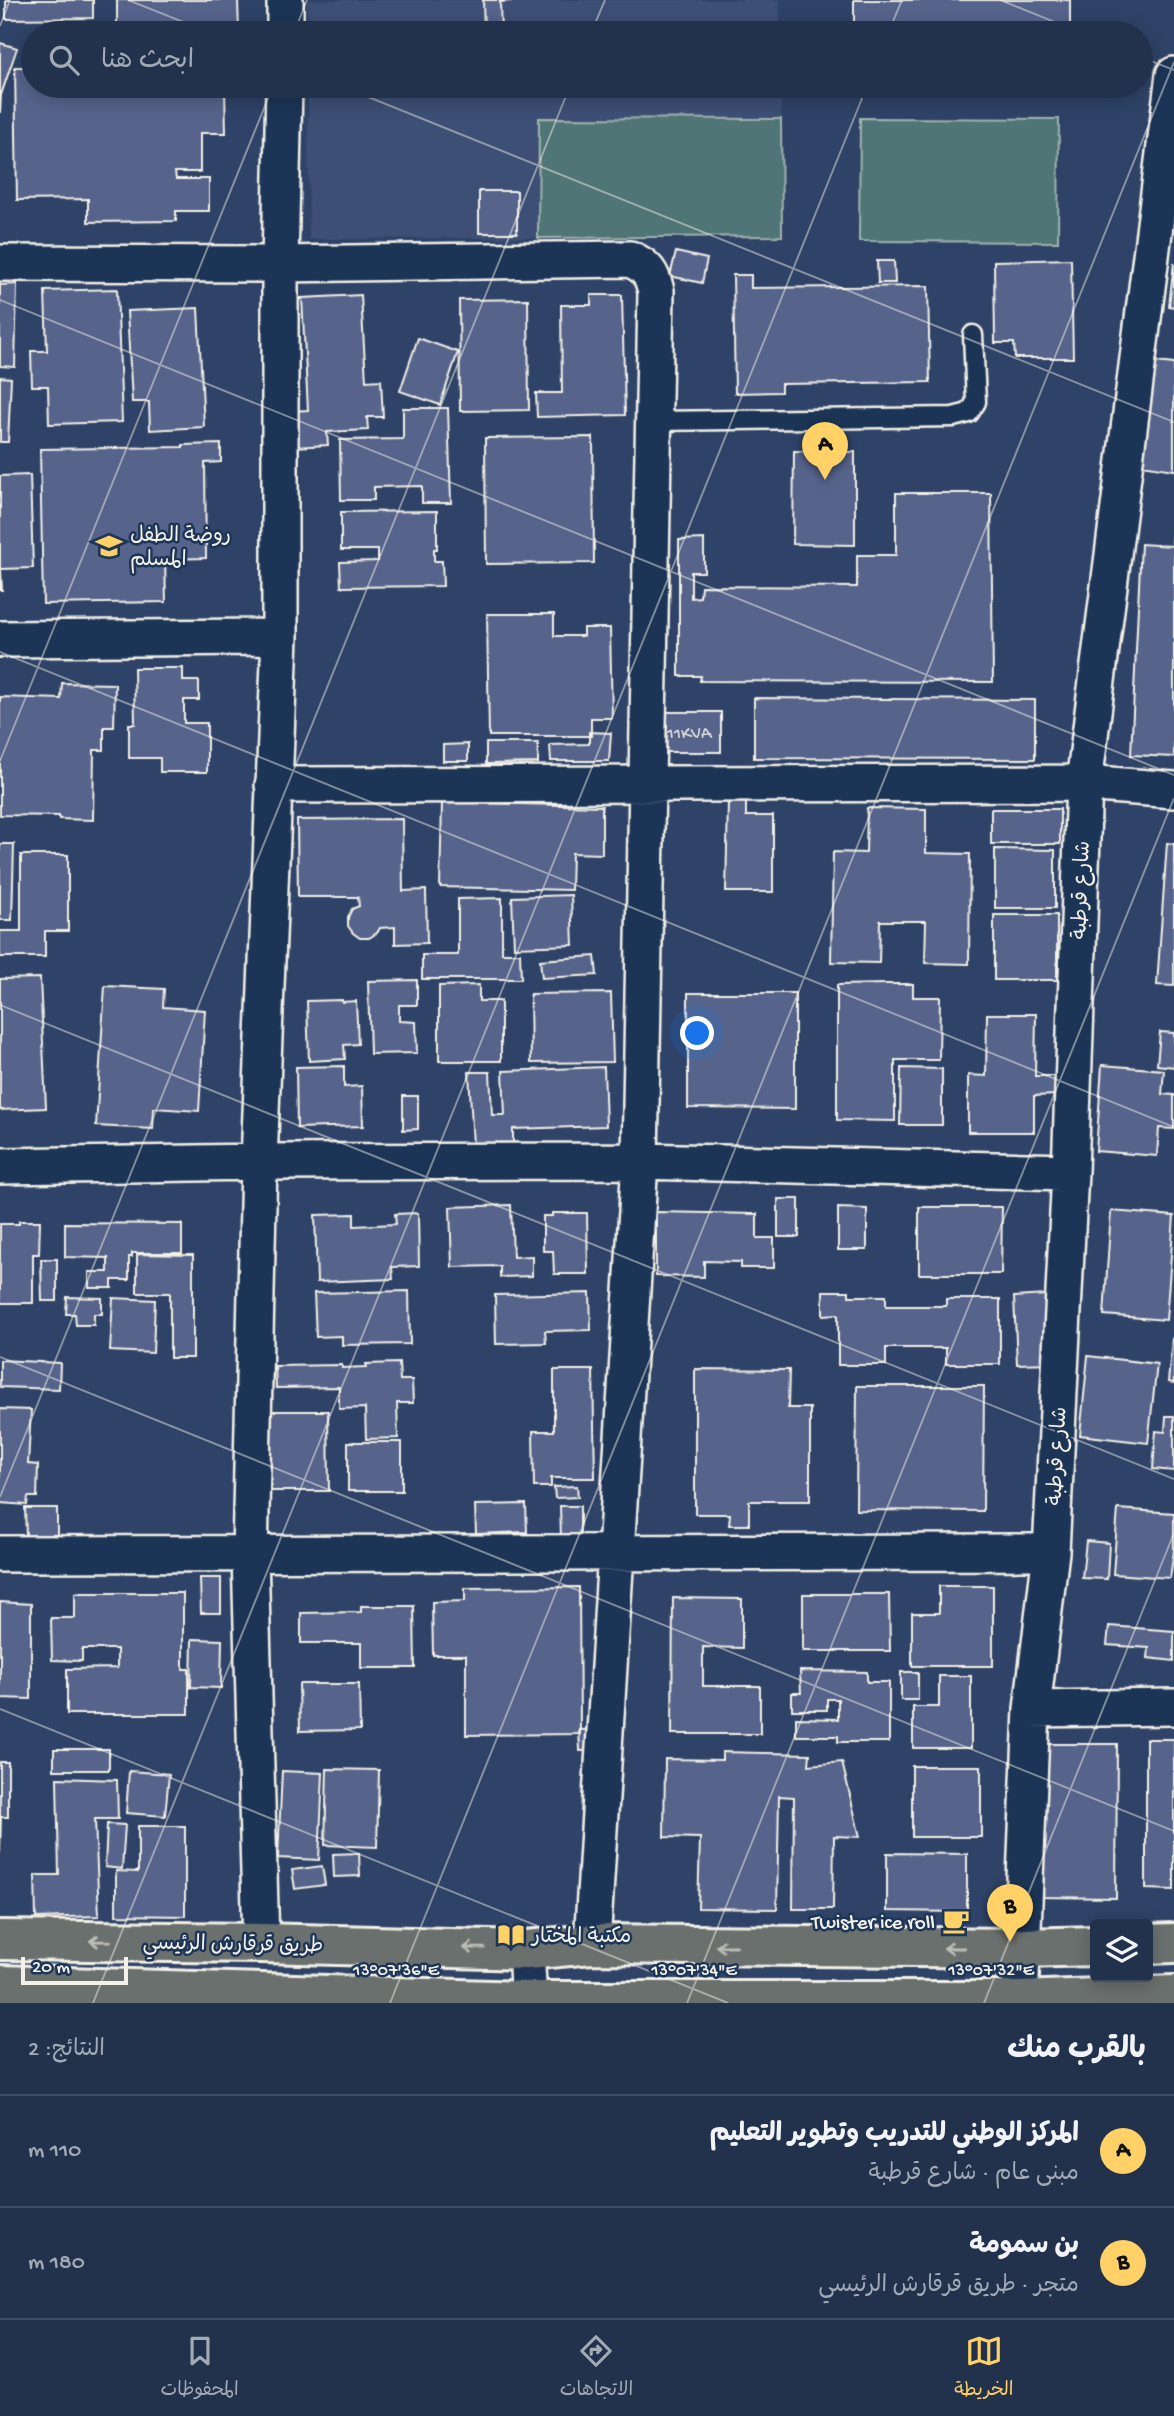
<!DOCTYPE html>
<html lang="ar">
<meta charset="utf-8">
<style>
body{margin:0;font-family:"Gochi Hand","Playpen Sans Arabic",sans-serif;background:#2e3e57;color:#f1f3f6;direction:rtl}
.controls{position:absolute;right:21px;bottom:21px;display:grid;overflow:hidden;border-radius:7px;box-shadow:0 4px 18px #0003}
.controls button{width:63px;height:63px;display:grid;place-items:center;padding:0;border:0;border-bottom:2px solid #3f4d65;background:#22324d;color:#f1f3f6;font:35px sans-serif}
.scale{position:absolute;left:21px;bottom:18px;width:107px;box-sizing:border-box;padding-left:7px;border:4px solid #f4f1e8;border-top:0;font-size:19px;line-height:24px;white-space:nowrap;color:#f4f1e8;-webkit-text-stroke:5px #1d3557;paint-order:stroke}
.you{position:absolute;left:698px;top:1034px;width:24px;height:24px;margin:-18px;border:5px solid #fff;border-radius:50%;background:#1a73e8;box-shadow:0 0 0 10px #1a73e833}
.badge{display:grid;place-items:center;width:46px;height:46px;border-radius:50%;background:#ffd166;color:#111;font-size:23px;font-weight:700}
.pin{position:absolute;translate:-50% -58px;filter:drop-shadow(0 2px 4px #0008)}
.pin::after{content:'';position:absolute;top:37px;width:24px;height:21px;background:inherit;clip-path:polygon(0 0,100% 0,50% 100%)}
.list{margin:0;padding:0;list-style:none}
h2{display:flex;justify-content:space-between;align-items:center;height:91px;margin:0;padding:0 28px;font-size:30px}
h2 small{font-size:23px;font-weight:400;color:#a2aab6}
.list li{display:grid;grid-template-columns:46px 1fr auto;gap:21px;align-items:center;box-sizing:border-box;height:112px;padding:0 28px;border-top:2px solid #3f4d65}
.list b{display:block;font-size:26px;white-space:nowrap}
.list p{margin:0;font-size:23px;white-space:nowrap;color:#a2aab6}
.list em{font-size:23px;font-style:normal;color:#a2aab6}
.icon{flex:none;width:38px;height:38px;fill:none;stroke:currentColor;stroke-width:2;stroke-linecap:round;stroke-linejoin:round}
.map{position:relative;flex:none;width:1174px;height:2003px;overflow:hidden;direction:ltr}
.search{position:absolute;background:#22324d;box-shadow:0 4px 18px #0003;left:21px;right:21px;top:21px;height:77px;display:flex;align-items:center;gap:18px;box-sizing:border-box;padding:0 24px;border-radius:38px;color:#a2aab6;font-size:26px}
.sheet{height:315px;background:#22324d}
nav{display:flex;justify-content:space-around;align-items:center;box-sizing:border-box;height:98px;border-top:2px solid #3f4d65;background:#22324d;font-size:19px;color:#a2aab6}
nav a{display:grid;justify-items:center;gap:4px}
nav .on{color:#ffd166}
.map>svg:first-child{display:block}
.built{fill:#3e5074}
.green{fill:#507576;stroke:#a2b3af;stroke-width:2}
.building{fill:#56648b;stroke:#f4f1e8;stroke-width:2}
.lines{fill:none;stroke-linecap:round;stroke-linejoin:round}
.service-casing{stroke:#f4f1e8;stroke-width:23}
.minor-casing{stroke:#f4f1e8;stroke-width:40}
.primary-casing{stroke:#f4f1e8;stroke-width:44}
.service{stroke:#1d3557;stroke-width:18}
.minor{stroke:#1d3557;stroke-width:35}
.primary{stroke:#6a706d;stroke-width:38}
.oneway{stroke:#bdbdb7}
.ticks{fill:none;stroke:#f4f1e8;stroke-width:2;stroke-opacity:0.45}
.labels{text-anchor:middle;stroke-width:5;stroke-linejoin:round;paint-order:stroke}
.number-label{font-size:18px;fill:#ccced1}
.poi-label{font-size:21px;fill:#f4f1e8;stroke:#1d3557;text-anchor:start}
.street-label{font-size:21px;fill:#f4f1e8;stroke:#1d3557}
.ticks-label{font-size:18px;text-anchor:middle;fill:#f4f1e8;stroke:#1d3557;stroke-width:5;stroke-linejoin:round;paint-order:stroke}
</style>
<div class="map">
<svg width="1174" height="2003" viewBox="0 0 1174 2003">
<rect width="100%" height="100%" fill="#2e4367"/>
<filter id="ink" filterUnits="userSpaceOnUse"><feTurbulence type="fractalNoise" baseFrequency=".0143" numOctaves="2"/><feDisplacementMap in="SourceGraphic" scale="14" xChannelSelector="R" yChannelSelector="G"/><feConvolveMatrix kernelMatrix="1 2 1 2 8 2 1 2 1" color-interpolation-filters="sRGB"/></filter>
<g filter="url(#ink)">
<path class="built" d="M307,0H780V33H307Z
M308,86H781L782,236L309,239Z"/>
<path class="green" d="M539,118L781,119L782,236L538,238Z
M860,118L1059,119L1058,242L859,241Z"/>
<path class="building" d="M6,0H93V18L6,19Z
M117,0H238L239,33H117Z
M483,0H522L500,2L501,33L744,22L745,33H484Z
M854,0H1070V33H854Z
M0,43L17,48L1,95L0,113Z
M15,67H33V86H199V89H225L226,133H200V172H175L176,179H209V211H176V221L88,222V199L17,200Z
M470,86H525L471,88Z
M855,86H1070V92H855Z
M479,191H517V233H479Z
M676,252L707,259L702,283L670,276Z
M1071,259L1073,358H1015L1014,343H995L994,261Z
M877,261H894L895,283H878Z
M1174,263V307L1169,306Z
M733,275H751V288L928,286L930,382L781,384V392L735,393Z
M17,284L15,367L0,366V285Z
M117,289L122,422L49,424L48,386H32L31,351H47L45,291Z
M361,295L366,381L381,380L383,417H367L368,430L327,432L328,445L294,447L292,411L308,410L302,298Z
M591,295H622L625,415L537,417L536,393H562L561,305H591Z
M528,299L529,410L460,411L459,300Z
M198,308L204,427L150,430L149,402H132L127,311Z
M418,338L458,352L440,405L400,391Z
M1155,362L1174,364V470L1142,465Z
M0,377L11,378L8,442H0Z
M403,408H448L451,503H422V486L374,487V500H341L340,440L403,439Z
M593,437L594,563L486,564L485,438Z
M221,444V462L205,463L206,558L165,559L166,602L43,604L40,449L183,447V445Z
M794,451L855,452V545L793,544Z
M30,475L33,568L1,569L2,590H0V476Z
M896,493H991L993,682L700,681L701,676H679V540L704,539V572H691V598L700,597L701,586L857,587V555H896Z
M1174,499V757L1131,755L1141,544L1172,546Z
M437,511V549H434V561H442L443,586L341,587L340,562L378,561V550H341V512Z
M487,614H554V636H583V628H610L612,718H591V736H489Z
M134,668H183V681H199V700H184V723H207V772H160V758H129V724H135Z
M62,683L115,684L114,727H104V750H94L93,820L59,819V816L0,815V697L61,699Z
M754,698L1035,700V759L754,758Z
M657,712H721V752H656Z
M589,732L611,733L609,761H551L550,745L589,744Z
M486,743H538V763L486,764Z
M468,744V761H443V745Z
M442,802L602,806V854L572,853L571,890L440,887Z
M728,802H746V816H773V892H726Z
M867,808L926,809V853L970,854L969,964L925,963L926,921H880L879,963L831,962L833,852L866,853Z
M991,809H1060V844H991Z
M402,819L403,891L426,890L427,943L395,944V927L380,928L377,933L369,938H360L353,933L348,926V917L352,909L359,906L358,897H298L297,820Z
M1167,843L1174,844V986L1157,985Z
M0,844H14L12,920H0Z
M995,849L1055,850V908H995Z
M21,855H68V931H45V957H0V931H21Z
M571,895L573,945L514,947L512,897Z
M502,898V953H520L521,979H422V955H458V899Z
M994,915H1057V980H994Z
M595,956L597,975L542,978L540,960Z
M40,978L46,1108L0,1110V979Z
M417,980V1005H399V1021L416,1022L417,1053L370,1054L368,981Z
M886,984H913V997H940L939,1060H895V1121L837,1120V985Z
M479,985V1001H501V1061H439V986Z
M105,986L164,989L163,1007L205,1010L199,1111L154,1108L153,1129L96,1126Z
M611,993L613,1062L531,1063L530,994Z
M688,993H795V1109L688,1108Z
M342,1000V1002L356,1001L358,1044L344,1045L345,1059L309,1061L307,1001Z
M987,1014H1036L1035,1076H1056V1095L1034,1096V1132H968V1075L986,1076Z
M1160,1032L1174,1033V1067L1157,1065Z
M1102,1065L1164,1070L1162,1094L1174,1095V1129L1159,1128L1157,1156L1096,1151Z
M344,1066V1087L362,1086L363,1126L297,1128L296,1067Z
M604,1067L606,1126L513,1129V1145L473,1146L469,1072H490L492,1115H505L503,1071Z
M901,1068L942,1069V1125H900Z
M403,1096H418V1129L403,1130Z
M778,1199H799V1237H778Z
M511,1205L513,1257L532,1256V1276L500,1277V1266L452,1267L450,1207Z
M919,1207H1002L1001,1274H919Z
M838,1208L867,1209V1250H838Z
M1111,1211L1174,1216L1166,1320L1104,1315Z
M656,1212L757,1214V1238H774V1268H741V1262L704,1261V1277L656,1276Z
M418,1213L419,1266L392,1267L393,1279L317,1282L315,1215L354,1214V1226L396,1224L395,1214Z
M552,1213H587L588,1274H554L553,1251H543V1216H552Z
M19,1221H40L39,1254H33V1303H0V1224H19Z
M65,1223L182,1224V1253H132V1257H129V1280H112V1288H89V1272H108V1258L65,1257Z
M137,1254L193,1255V1358H170V1293H137Z
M41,1259H57V1301H42Z
M409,1291L410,1344L342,1345V1336L316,1337L314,1293Z
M823,1291H849V1296H886V1306H946V1299H1000V1364H946V1348H886V1365H838V1314L823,1315Z
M590,1293L591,1330L545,1331L546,1343L496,1344L495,1295Z
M1047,1295L1050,1363L1017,1364L1014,1297Z
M67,1297L102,1298V1314H94V1325H76L75,1314H66Z
M113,1298L155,1300L153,1353L110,1351Z
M1172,1339L1174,1340V1383L1168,1382Z
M1088,1356L1157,1364L1148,1443L1080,1435Z
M0,1360L60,1363L59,1389L0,1387Z
M399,1363L400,1380H412L413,1403H397L398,1438L366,1439L365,1408L339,1409V1387L276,1388L275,1366L342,1365V1368L367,1367L366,1364Z
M695,1369L789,1370L788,1408H810V1501H749V1525H729L730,1514H695Z
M554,1370H593L595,1478H551V1487H534L533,1431H554Z
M857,1386H984L983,1511L856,1510Z
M0,1409L31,1410L28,1464L38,1465L37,1497H28L27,1505L0,1503Z
M266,1411H328L329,1491H266Z
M1166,1416H1174V1471L1153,1469L1156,1431L1165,1432Z
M348,1442H402V1491H348Z
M577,1486L578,1497L555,1498L554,1487Z
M526,1504L527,1532L476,1534L475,1505Z
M560,1506H580V1537H561Z
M25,1508H57V1536H26Z
M1118,1509L1174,1513V1551L1170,1578L1113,1574Z
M1086,1541L1109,1543L1107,1579L1082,1578Z
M200,1578H221V1613H201Z
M939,1586H993V1666H912V1613H939Z
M579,1587L580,1734L466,1735V1655H433L432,1602L465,1601V1588Z
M75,1593H183V1669H189V1714H67V1669L117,1668V1649H82V1661L52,1660L51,1618H75Z
M803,1594H889L890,1651H803Z
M673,1598L742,1599V1648L703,1647V1686H760V1734H672Z
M0,1602L31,1604V1699L0,1698Z
M361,1606H414L415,1668H361V1643H301V1613L361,1612Z
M1109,1626L1174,1631V1661L1148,1658L1149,1648L1107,1645Z
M192,1639L222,1640L221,1688L191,1687Z
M800,1671L867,1672V1682H889V1742H838V1736H796V1718L838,1719V1699H827V1710H792V1693H801Z
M901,1672H918V1700H901Z
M939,1676H971V1748H913V1707H939Z
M299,1684H359L360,1730L300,1731Z
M605,1729V1750L580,1751L579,1730Z
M1146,1739H1174V1890L1146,1889Z
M1039,1744H1117L1116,1898L1039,1897Z
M54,1749H109V1770H54Z
M722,1752L810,1754L809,1765L842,1762L860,1837L834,1836L833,1909H793L794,1797L779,1796L777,1909L698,1908L700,1838L664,1837L665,1759L722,1760Z
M0,1762H8V1817H1L0,1853Z
M912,1766H981V1837H912Z
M327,1769L379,1770L377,1847L325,1845Z
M129,1771L169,1774L165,1816L126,1813Z
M282,1771L323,1773L319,1860L278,1858Z
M57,1778L117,1780L118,1819H95L99,1916L36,1918L35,1875H59Z
M107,1824L125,1825L122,1869L105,1867Z
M138,1826H185V1916L116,1915V1871L138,1872Z
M359,1853L360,1876L334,1877L333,1854Z
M887,1853L967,1854V1912L887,1911Z
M322,1866L325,1885L295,1889L292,1870Z"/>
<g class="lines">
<g class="service-casing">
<path id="service" d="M654,421L953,417L969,413L976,402L973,335"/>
</g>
<g class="minor-casing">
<path id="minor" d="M285,33V0
M0,263L280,264L630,259C647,266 652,274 656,291L640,1161L592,1944
M0,639L280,637
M273,785L1084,783L1174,790
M0,1166L259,1162L640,1161L1070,1172
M0,1554L1051,1552
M1032,1709L1174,1707
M261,1943L250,1555L259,1162L280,637V264L284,86
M526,1950L529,2003
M1020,2001L1032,1709L1051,1552L1070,1172L1084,783L1174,75"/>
</g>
<g class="primary-casing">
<path id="primary" d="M0,1940L261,1943L526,1950L592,1944L1023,1948L1095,1946
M1148,1944L1174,1943
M0,1985L529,2001H1020L1174,1995"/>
</g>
<use href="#service" class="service"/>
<use href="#minor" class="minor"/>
<use href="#primary" class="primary"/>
</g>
<defs><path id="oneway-shaft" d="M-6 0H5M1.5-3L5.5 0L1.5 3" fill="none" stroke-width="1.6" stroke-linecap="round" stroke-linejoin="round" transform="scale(1.75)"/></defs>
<g class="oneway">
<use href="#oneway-shaft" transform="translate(100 1941) rotate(-179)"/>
<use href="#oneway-shaft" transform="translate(726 1946) rotate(-180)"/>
<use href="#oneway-shaft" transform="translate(474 1948) rotate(-179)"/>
<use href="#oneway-shaft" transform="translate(954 1948) rotate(-180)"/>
</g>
</g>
<path class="ticks" d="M128,0L211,33M1000,0L1082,33M0,26L10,0M294,33L307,0M591,33L605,0M888,33L902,0M1141,57L1174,70M341,86L1174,422M0,300L1174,775M0,652L1174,1127M0,761L273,86M0,1005L1174,1479M0,1357L1174,1831M0,1497L570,86M0,1709L728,2003M93,2003L867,86M390,2003L1174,62M687,2003L1174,798M984,2003L1174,1533"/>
<defs>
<g id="school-bare" transform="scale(2.1)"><path d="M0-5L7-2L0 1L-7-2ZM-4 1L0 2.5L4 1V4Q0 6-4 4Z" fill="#ffd166" stroke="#1d3557" stroke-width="2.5" paint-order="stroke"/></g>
<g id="cafe-bare" transform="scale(2.1)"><path d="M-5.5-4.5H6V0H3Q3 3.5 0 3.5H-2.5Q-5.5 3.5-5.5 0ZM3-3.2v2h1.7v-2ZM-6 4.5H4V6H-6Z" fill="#ffd166" stroke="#1d3557" stroke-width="2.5" paint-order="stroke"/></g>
<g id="library-bare" transform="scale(2.1)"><path d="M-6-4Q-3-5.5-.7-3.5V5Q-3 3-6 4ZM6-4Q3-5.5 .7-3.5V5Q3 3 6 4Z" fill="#ffd166" stroke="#1d3557" stroke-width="2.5" paint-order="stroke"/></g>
</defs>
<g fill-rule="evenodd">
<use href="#school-bare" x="109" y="546"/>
<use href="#cafe-bare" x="956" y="1921"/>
<use href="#library-bare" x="511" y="1935"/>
</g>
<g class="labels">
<g class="number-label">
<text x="689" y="738">11KVA</text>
</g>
<g class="poi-label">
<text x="130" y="541">روضة الطفل<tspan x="130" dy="24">المسلم</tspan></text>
<text x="935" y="1928" text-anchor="end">Twister ice roll</text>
<text x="532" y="1942">مكتبة المختار</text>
</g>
<g class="street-label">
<text transform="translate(1080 890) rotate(-88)" y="7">شارع قرطبة</text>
<text transform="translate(1056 1456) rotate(-87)" y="7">شارع قرطبة</text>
<text transform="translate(233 1943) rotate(1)" y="7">طريق قرقارش الرئيسي</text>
</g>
</g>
<g class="ticks-label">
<text x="396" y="1975">13°07'36"E</text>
<text x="694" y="1975">13°07'34"E</text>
<text x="991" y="1975">13°07'32"E</text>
</g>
</svg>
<div class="controls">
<button><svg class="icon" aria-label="layers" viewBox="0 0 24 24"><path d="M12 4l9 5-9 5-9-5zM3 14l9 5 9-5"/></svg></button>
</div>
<div class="scale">20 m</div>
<div class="you"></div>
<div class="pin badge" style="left:825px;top:480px">A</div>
<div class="pin badge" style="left:1010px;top:1942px">B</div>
<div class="search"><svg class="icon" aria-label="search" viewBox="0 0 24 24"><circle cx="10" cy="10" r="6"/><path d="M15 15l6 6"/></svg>ابحث هنا</div>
</div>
<section class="sheet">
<h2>بالقرب منك<small>النتائج: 2</small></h2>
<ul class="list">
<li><span class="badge">A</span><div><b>المركز الوطني للتدريب وتطوير التعليم</b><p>مبنى عام · شارع قرطبة</p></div><em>110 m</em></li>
<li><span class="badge">B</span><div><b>بن سمومة</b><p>متجر · طريق قرقارش الرئيسي</p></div><em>180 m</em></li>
</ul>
</section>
<nav>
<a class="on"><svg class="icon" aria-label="map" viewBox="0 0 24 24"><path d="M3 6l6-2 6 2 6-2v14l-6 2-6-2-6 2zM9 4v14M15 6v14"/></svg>الخريطة</a>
<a><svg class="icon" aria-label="directions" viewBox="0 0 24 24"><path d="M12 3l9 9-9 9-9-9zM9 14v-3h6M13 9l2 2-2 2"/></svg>الاتجاهات</a>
<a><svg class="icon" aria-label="saved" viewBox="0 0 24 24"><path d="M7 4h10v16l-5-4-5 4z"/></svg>المحفوظات</a>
</nav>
